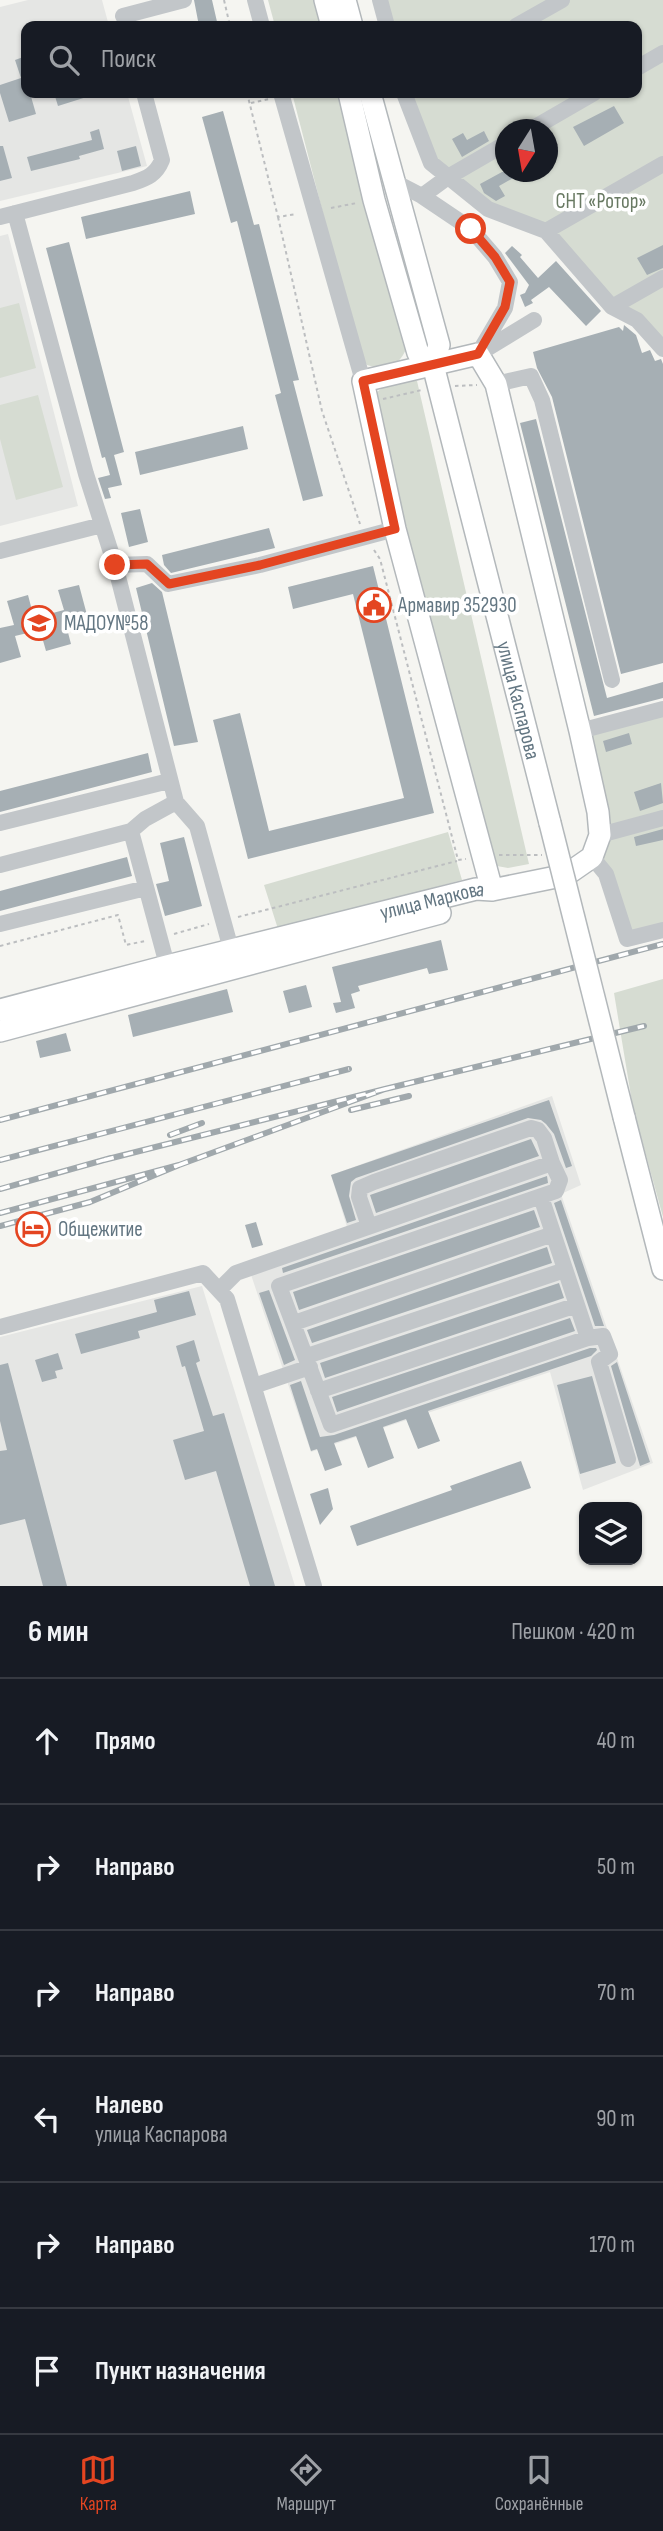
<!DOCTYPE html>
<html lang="ru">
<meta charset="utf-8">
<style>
body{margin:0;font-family:"Sofia Sans Condensed",sans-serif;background:#20242c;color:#f1f3f6}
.controls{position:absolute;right:21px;bottom:21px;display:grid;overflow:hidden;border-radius:14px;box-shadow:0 2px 5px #0004}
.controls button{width:63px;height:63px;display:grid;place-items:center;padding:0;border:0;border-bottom:2px solid #363941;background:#171b24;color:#f1f3f6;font:35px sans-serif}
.compass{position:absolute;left:495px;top:119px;width:63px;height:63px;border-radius:50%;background:#171b24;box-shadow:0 2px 5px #0004;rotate:191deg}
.stop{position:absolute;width:21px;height:21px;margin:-16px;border:5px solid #e44521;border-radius:50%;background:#fff}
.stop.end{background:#e44521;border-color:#fff;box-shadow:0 2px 7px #0008}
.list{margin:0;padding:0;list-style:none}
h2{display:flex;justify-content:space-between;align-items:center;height:91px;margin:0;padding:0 28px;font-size:30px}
h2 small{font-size:23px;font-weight:400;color:#9ea1a6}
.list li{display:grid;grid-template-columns:46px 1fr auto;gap:21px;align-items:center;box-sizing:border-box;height:126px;padding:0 28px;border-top:2px solid #363941}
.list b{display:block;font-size:26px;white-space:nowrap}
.list p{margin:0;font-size:23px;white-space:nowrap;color:#9ea1a6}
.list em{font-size:23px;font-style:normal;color:#9ea1a6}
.icon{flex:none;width:38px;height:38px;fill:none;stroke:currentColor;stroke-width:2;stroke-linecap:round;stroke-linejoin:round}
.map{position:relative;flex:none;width:663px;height:1586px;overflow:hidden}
.search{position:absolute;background:#171b24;box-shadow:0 2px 5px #0004;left:21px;right:21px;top:21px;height:77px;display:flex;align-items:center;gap:18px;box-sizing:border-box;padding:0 24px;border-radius:14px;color:#9ea1a6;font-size:26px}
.sheet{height:847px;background:#171b24}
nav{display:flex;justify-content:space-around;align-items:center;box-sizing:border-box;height:98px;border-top:2px solid #363941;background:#171b24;font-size:19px;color:#9ea1a6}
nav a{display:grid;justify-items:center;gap:4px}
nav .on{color:#e44521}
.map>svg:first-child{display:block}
.built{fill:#e5e6e4}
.green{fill:#d6dcd2;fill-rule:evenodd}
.building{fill:#a6afb4}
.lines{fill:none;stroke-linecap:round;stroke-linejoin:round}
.major-casing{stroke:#b3b8bb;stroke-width:24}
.path{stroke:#bcbec0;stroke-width:2;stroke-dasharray:3.5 3.5;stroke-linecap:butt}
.minor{stroke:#c2c6c9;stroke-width:16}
.major{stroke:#fff;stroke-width:21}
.rail-casing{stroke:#a0a8ac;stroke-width:6}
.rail{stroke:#fff;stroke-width:3.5;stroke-dasharray:10;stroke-linecap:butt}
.major-bridge-casing{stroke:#b3b8bb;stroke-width:24;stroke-linecap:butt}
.major-bridge{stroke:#fff;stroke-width:21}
.route{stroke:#e44521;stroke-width:9}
.labels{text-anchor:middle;stroke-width:7;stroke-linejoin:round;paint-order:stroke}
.park-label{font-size:21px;fill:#687962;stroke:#fff}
.poi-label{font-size:21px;fill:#637682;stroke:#fff;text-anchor:start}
.street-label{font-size:21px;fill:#637682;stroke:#fff}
</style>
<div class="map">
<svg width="663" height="1586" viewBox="0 0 663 1586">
<rect width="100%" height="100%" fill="#f5f5f1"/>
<path class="built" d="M28,0H102L109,26H26V93H127L147,166L0,201V7Z
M8,234L78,506L0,526V236Z
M552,1096L581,1185L561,1194L653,1463L583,1490L550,1372L311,1452L247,1263L347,1227L331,1175Z
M202,1286L295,1586H0V1337Z"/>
<path class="green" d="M268,0H316L323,26H275Z
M380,0H663V349L546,231L488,209L431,163L404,93H637V26H387ZM505,130H548V172H505Z
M292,93H341L407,346C401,366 386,371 367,365L359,353Z
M19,303L36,368L0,378V308Z
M402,379L417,381L529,864L508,868L497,866L487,848L373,408L377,392L390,382Z
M38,395L63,487L16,500L0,439V405Z
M663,709V930L627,939L592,857L580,731Z
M448,832L462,880L278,929L264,885Z
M663,979V1217L633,1108L614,993Z"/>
<path class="building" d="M194,0H212L218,26H199Z
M26,56V93H30L36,114L9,122L0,93V85L21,78L15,60Z
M54,93H92L93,95L58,106Z
M614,106L624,123L584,146L573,127Z
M223,111L254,225L259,224L299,380L293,381L323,496L303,501L275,395L281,393L237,221L231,223L202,117Z
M99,129L104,149L79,156L80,159L31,171L27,157L92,140L90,132Z
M484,131L489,141L462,157L452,139L463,133L467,140Z
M0,146H3L12,178L0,181Z
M136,146L141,166L122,171L117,151Z
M502,172H524L499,186L505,196L496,201L484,193L480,184Z
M190,191L195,214L86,239L81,217Z
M69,242L124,452L114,455L122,485L108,488L111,498L105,499L98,478L110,475L105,457L102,458L46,248Z
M663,245V268L647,275L637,258Z
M512,246L522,255L520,257L538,278L556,261L601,311L586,326L549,287L531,300L533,303L525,307L520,295L525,293L529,285L505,253Z
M624,325L636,335L642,353L650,350L655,361L661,359L663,364V663L621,674L552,397L537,368L533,352L619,327L623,331Z
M536,419L607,698L663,682V698L594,716L520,423Z
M243,426L248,449L140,475L135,452Z
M140,509L148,542L129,547L121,513Z
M269,528L275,548L171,573L164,565L162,555Z
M373,566L434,813L248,859L213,720L240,713L269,831L404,798L353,594L293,609L288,587Z
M152,583L162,592L198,742L174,746L136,588Z
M79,585L87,615L65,621L71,644L46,651L40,630L15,636L21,657L0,663V628L14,625L7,601L28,595L34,618L64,610L58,590Z
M629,733L632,744L606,752L603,741Z
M148,753L152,772L0,812V791Z
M661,783L663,803L640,811L634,792Z
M663,829V840L636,846L634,837Z
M184,837L202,906L165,916L156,884L169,881L160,843Z
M127,857L132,876L0,911V891Z
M441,940L448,970L429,974L427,968L358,986L360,991L351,994L355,1008L336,1013L333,1003L341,1002L332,967Z
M306,985L312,1007L289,1013L283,991Z
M227,989L233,1012L133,1037L128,1015Z
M66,1033L71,1051L40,1058L36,1041Z
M549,1100L572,1166L566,1168L554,1134L546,1124L541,1120L528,1118L356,1178L351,1182L349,1196L356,1220L347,1223L331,1175Z
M531,1139L539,1156L376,1213L370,1195Z
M547,1176L548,1183L283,1273L282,1268Z
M561,1200L604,1326H595L554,1203Z
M534,1210L540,1227L299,1310L293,1292Z
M256,1222L263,1245L252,1248L245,1225Z
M547,1247L552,1263L312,1343L307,1330Z
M559,1283L564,1298L325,1378L320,1363Z
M269,1290L295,1360L284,1365L259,1293Z
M189,1291L196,1315L138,1331L140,1338L81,1354L75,1334L157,1312L154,1300Z
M570,1318L575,1331L337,1412L332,1397Z
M194,1340L200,1361L196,1363L213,1416L224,1413L275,1586H250L216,1471L185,1480L173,1440L204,1431L185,1366L182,1367L176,1346Z
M590,1348H596L597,1350L591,1356L428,1411L440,1441L418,1449L406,1419L383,1427L394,1458L368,1468L356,1436L334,1443L342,1465L325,1471L317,1449L311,1451L290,1385L301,1381L320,1437L334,1435Z
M58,1353L63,1369L55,1371L57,1378L42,1382L35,1360Z
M617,1362L650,1462L640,1466L611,1366Z
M8,1363L67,1586H43L25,1519L0,1525V1451L7,1450L0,1421V1365Z
M592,1376L616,1463L580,1474L557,1385Z
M521,1461L531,1488L357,1546L350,1526L452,1490L450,1486Z
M328,1488L333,1509L320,1525L310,1494Z"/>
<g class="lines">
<g class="major-casing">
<g id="major">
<path d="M325,0L332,26"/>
<path d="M345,0L352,26"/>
<path d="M349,93L374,200L418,353L433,365"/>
<path id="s1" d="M370,93L439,345L433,365L550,823"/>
<path id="s2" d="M0,1010L167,966L476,889L492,890L566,875L592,857L600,835L598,812L580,731L496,384L478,354L363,381L395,529L492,890"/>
<path d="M0,1031L440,913"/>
<path d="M624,1117L663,1269"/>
</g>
</g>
<path class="path" d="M224,0L230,26
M247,93L278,217L296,214
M251,103L269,99
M331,208L357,203
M278,217L322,411L360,524
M455,386L477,385
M383,399L422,390
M374,550L380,559L458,860L466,859
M499,855H542
M238,917L457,861
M174,934L209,924
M0,946L118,915L126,945L145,941"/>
<path class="minor" d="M255,0L262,26
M380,0L387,26
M123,16L184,0
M516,26L562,0
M637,68L663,53
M281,93L363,381
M404,93L431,163L488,209L546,231L612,307L637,320L663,349
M530,130L594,93
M393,181L422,196L448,177L505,144
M422,196L471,229L495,257L510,282L505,308L478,354
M15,213L86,474L115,565L147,564L168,584L260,565L395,529
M0,217L133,183C147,178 156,175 162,160L144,93
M546,231L663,164
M612,307L663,278
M480,353L534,320
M496,384L531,376L542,400L612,680
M0,551L102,525
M115,565L176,802L145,819L131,831L170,976
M580,731L663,709
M176,802L197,826L234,960
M0,823L169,781
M600,835L663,818
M592,857L606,874L627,939L663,930
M0,865L131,831
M0,924L146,888
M541,1197L588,1338
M369,1226L359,1197L360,1188L374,1182L531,1128L538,1130L544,1138L552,1163
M219,1290L236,1273L552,1163L560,1180L556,1191L279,1286L331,1425L588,1338L603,1336L610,1354L599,1362L628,1459
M294,1323L553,1234
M0,1327L203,1273L227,1299L314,1586
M307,1356L565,1270
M254,1386L310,1367
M318,1391L577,1305"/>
<use href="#major" class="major"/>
<g class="rail-casing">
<path id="rail" d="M385,1089L644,1026
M351,1110L409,1096
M0,1120L663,944
M170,1135L202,1123
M0,1160L349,1069
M104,1160L385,1089L179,1165
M0,1189L111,1158
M0,1213L179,1165L90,1202L0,1226"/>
</g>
<use href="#rail" class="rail"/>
<g class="major-bridge-casing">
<path id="major-bridge" d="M550,823L624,1117"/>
</g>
<use href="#major-bridge" class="major-bridge"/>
</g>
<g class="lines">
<path class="route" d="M115,565L147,564L169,584L260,565L395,529L363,381L478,354L505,307L510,282L495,257L471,229"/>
</g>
<defs>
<g id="civic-ring" transform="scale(1.75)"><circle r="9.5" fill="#fff" stroke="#e44521" stroke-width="1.5"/><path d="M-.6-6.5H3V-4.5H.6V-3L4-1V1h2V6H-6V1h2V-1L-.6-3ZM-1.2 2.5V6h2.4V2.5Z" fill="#e44521"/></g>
<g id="school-ring" transform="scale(1.75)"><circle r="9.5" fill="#fff" stroke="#e44521" stroke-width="1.5"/><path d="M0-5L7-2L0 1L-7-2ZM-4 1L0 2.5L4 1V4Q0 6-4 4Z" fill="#e44521"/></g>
<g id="hotel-ring" transform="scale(1.75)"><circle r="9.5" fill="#fff" stroke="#e44521" stroke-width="1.5"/><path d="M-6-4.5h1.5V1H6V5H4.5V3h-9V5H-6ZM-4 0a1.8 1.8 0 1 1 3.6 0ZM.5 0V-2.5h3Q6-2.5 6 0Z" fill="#e44521"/></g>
</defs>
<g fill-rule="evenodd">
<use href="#civic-ring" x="374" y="605"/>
<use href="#school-ring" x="39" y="623"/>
<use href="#hotel-ring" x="33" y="1229"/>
</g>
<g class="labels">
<g class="park-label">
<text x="601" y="208">СНТ «Ротор»</text>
</g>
<g class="poi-label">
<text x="398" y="612">Армавир 352930</text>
<text x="64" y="630">МАДОУ№58</text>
<text x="58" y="1236">Общежитие</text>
</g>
<g class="street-label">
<text dy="7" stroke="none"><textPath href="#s1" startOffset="628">улица Каспарова</textPath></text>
<text dy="7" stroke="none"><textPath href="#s2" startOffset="446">улица Маркова</textPath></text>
</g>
</g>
</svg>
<div class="controls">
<button><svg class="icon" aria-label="layers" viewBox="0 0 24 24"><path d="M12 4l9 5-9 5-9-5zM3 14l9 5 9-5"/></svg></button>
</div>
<svg class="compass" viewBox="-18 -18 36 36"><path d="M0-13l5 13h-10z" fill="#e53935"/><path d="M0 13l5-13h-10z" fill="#9ea1a6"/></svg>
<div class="stop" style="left:471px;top:229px"></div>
<div class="stop end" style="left:115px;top:565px"></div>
<div class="search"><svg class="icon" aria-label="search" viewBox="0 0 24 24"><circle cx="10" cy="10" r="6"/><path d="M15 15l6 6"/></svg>Поиск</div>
</div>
<section class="sheet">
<h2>6 мин<small>Пешком · 420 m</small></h2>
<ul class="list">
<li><svg class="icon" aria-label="ahead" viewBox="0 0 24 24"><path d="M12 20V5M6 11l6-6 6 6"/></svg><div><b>Прямо</b></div><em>40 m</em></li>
<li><svg class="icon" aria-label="right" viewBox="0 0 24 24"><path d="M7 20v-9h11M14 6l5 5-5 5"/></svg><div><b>Направо</b></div><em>50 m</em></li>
<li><svg class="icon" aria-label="right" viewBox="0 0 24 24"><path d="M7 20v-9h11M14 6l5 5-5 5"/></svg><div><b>Направо</b></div><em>70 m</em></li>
<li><svg class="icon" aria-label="left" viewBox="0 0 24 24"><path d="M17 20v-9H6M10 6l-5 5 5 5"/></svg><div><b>Налево</b><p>улица Каспарова</p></div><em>90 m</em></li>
<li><svg class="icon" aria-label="right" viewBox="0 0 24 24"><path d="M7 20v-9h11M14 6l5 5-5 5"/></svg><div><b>Направо</b></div><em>170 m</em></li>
<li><svg class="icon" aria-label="arrive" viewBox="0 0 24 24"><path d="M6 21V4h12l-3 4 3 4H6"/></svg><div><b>Пункт назначения</b></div></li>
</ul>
</section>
<nav>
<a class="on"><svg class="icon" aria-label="map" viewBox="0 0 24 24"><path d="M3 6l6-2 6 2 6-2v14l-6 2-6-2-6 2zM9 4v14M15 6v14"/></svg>Карта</a>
<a><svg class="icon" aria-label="directions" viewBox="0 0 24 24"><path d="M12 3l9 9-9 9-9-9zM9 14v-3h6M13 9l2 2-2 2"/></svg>Маршрут</a>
<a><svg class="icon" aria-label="saved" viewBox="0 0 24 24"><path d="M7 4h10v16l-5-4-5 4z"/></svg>Сохранённые</a>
</nav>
